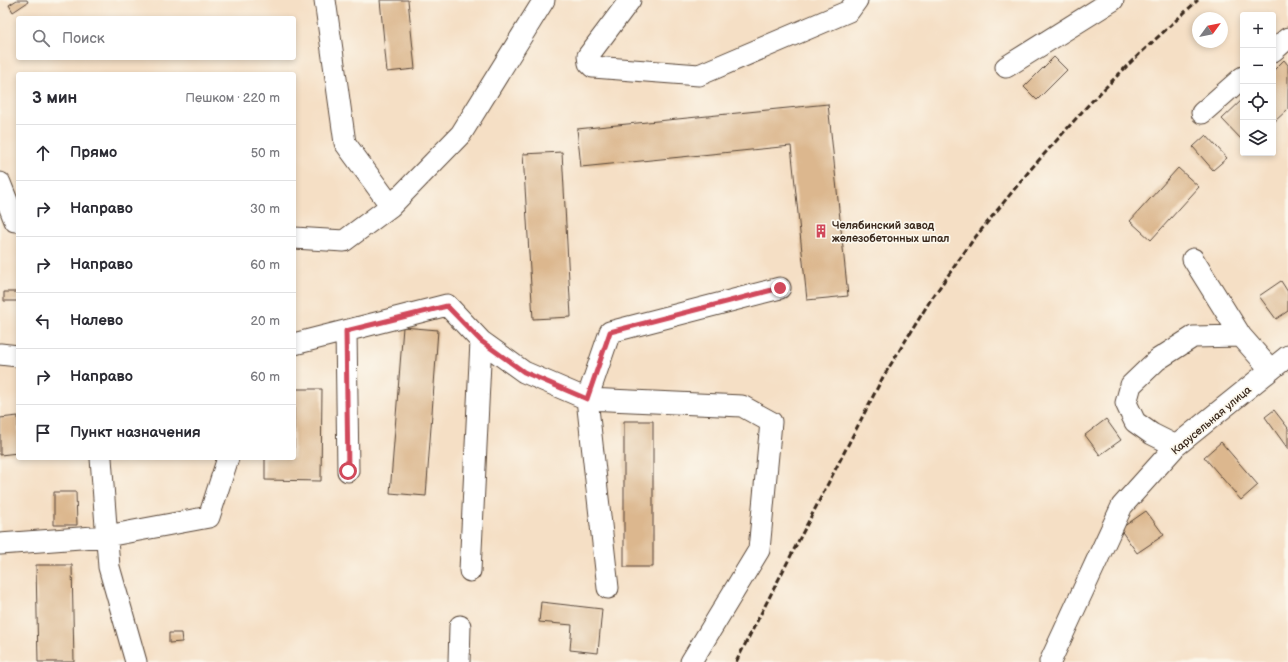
<!DOCTYPE html>
<html lang="ru">
<meta charset="utf-8">
<style>
body{margin:0;font-family:"Balsamiq Sans",sans-serif;background:#f2f2f3;color:#2b2b33}
.controls{position:absolute;right:12px;top:12px;display:grid;overflow:hidden;border-radius:4px;box-shadow:0 2px 6px #0003}
.controls button{width:36px;height:36px;display:grid;place-items:center;padding:0;border:0;border-bottom:1px solid #e1e1e2;background:#fff;color:#2b2b33;font:20px sans-serif}
.compass{position:absolute;left:1192px;top:12px;width:36px;height:36px;border-radius:50%;background:#fff;box-shadow:0 2px 6px #0003;rotate:57deg}
.stop{position:absolute;width:12px;height:12px;margin:-9px;border:3px solid #d1495b;border-radius:50%;background:#fff}
.stop.end{background:#d1495b;border-color:#fff;box-shadow:0 1px 4px #0008}
.list{margin:0;padding:0;list-style:none}
h2{display:flex;justify-content:space-between;align-items:center;height:52px;margin:0;padding:0 16px;font-size:17px}
h2 small{font-size:13px;font-weight:400;color:#7c7c81}
.list li{display:grid;grid-template-columns:26px 1fr auto;gap:12px;align-items:center;box-sizing:border-box;height:56px;padding:0 16px;border-top:1px solid #e1e1e2}
.list b{display:block;font-size:15px;white-space:nowrap}
.list em{font-size:13px;font-style:normal;color:#7c7c81}
.icon{flex:none;width:22px;height:22px;fill:none;stroke:currentColor;stroke-width:2;stroke-linecap:round;stroke-linejoin:round}
.map{position:relative;flex:none;width:1288px;height:662px;overflow:hidden}
.search{position:absolute;background:#fff;box-shadow:0 2px 6px #0003;left:16px;top:16px;width:280px;height:44px;display:flex;align-items:center;gap:10px;box-sizing:border-box;padding:0 14px;border-radius:4px;color:#7c7c81;font-size:15px}
.panel{position:absolute;background:#fff;box-shadow:0 2px 6px #0003;left:16px;top:72px;width:280px;height:388px;border-radius:4px}
.map>svg:first-child{display:block}
.building{fill:#dcb78e}
.lines{fill:none;stroke-linecap:round;stroke-linejoin:round}
.minor-casing{stroke:#574537;stroke-width:23}
.minor{stroke:#fff;stroke-width:21}
.rail{stroke:#3b2a1e;stroke-width:3;stroke-dasharray:6 3;stroke-linecap:butt}
.route{stroke:#d1495b;stroke-width:5}
.labels{text-anchor:middle;stroke-width:3.5;stroke-linejoin:round;paint-order:stroke}
.poi-label{font-size:11px;font-weight:bold;fill:#3b2a1e;stroke:#fbf7ec;text-anchor:start}
.street-label{font-size:11px;fill:#3b2a1e;stroke:#fbf7ec}
</style>
<div class="map">
<svg width="1288" height="662" viewBox="0 0 1288 662">
<rect width="100%" height="100%" fill="#fbf7ec"/>
<filter id="ink" filterUnits="userSpaceOnUse"><feTurbulence type="fractalNoise" baseFrequency=".025" numOctaves="2"/><feDisplacementMap in="SourceGraphic" scale="8" xChannelSelector="R" yChannelSelector="G"/><feConvolveMatrix kernelMatrix="1 2 1 2 8 2 1 2 1" color-interpolation-filters="sRGB"/></filter>
<filter id="wash" filterUnits="userSpaceOnUse"><feTurbulence type="fractalNoise" baseFrequency=".012" numOctaves="4" result="noise"/><feDisplacementMap in="SourceGraphic" scale="16" xChannelSelector="R" yChannelSelector="G"/><feGaussianBlur stdDeviation="0.9" result="paint"/><feColorMatrix in="noise" values="0 0 0 0 0 0 0 0 0 0 0 0 0 0 0 0 0 1.4 0 .05"/><feComposite in="paint" operator="in"/></filter>
<g filter="url(#wash)">
<rect width="100%" height="100%" fill="#f5dfc5"/>
<g id="blocks">
<path class="building" d="M17,0H27L28,2L13,12L9,5Z
M380,0H408L415,69L387,72Z
M1054,57L1067,70L1037,100L1024,87Z
M1284,60L1288,65V109L1273,123V71Z
M1243,99V141L1222,119Z
M828,104L848,296L807,300L791,146L581,167L577,129Z
M1206,135L1227,158L1213,170L1193,147Z
M562,152L571,317L533,319L523,154Z
M1178,168L1199,187L1151,240L1130,221Z
M1281,281L1288,292V311L1276,319L1259,296Z
M4,292H18V301H4Z
M403,327L438,330L426,496L390,493Z
M294,389H322L321,481L265,480V458H294Z
M1274,410L1288,428V449L1265,417Z
M18,416V453L0,455V418Z
M1106,419L1121,440L1100,455L1085,435Z
M624,421H653V567H624Z
M1221,442L1258,485L1241,500L1204,457Z
M54,492H76L77,525H54Z
M1146,511L1164,535L1137,553L1120,529Z
M36,565H72L74,662H38Z
M541,602L602,609L598,653L570,650L572,625L539,622Z
M169,633H181L182,642L169,643Z"/>
</g>
</g>
<g filter="url(#ink)">
<use href="#blocks" fill-opacity="0" stroke="#574537" stroke-width="1"/>
<g class="lines">
<g class="minor-casing">
<path id="minor" d="M325,0L345,143L391,206
M630,0L588,56L589,63L593,67L699,75L849,11L857,0
M1273,51L1288,38
M1006,67L1113,0
M1202,113L1243,77
M0,183L15,221H18
M294,238L344,241L391,206L461,134L544,0
M1193,259L1241,336L1271,370
M346,331L348,471
M294,344L447,305L481,341L524,372L587,399L742,406L771,422L759,550L691,662
M0,354L18,356
M1176,446L1152,434L1135,422L1126,403L1131,385L1157,360L1193,337L1241,336
M101,458L109,567L136,662
M0,544L107,536L209,517L228,458
M470,571L481,341
M608,588L587,399L610,332L780,288
M459,662L460,626
M1050,662L1122,506L1176,446L1288,356"/>
</g>
<use href="#minor" class="minor"/>
<path class="rail" d="M736,662L883,377L930,301L973,240L1030,170L1090,103L1132,61L1198,0"/>
</g>
</g>
<g class="lines" filter="url(#ink)">
<path class="route" d="M348,471L346,331L447,306L481,341L524,372L587,399L610,332L780,288"/>
</g>
<defs>
<g id="building-bare" transform="scale(1.08)"><path d="M-4-6H4V6H1V3H-1V6H-4ZM-2.5-4.3h1.7v1.8h-1.7ZM.8-4.3h1.7v1.8H.8ZM-2.5-1h1.7V.8h-1.7ZM.8-1h1.7V.8H.8Z" fill="#d1495b" stroke="#fbf7ec" stroke-width="2.5" paint-order="stroke"/></g>
</defs>
<g fill-rule="evenodd">
<use href="#building-bare" x="821" y="231"/>
</g>
<g class="labels">
<g class="poi-label">
<text x="832" y="229">Челябинский завод<tspan x="832" dy="13">железобетонных шпал</tspan></text>
</g>
<g class="street-label">
<text transform="translate(1211 420) rotate(-40)" y="4">Карусельная улица</text>
</g>
</g>
</svg>
<div class="controls">
<button>+</button>
<button>−</button>
<button><svg class="icon" aria-label="locate" viewBox="0 0 24 24"><circle cx="12" cy="12" r="6"/><path d="M12 2v4M12 18v4M2 12h4M18 12h4"/></svg></button>
<button><svg class="icon" aria-label="layers" viewBox="0 0 24 24"><path d="M12 4l9 5-9 5-9-5zM3 14l9 5 9-5"/></svg></button>
</div>
<svg class="compass" viewBox="-18 -18 36 36"><path d="M0-13l5 13h-10z" fill="#e53935"/><path d="M0 13l5-13h-10z" fill="#7c7c81"/></svg>
<div class="stop" style="left:348px;top:471px"></div>
<div class="stop end" style="left:780px;top:288px"></div>
<div class="search"><svg class="icon" aria-label="search" viewBox="0 0 24 24"><circle cx="10" cy="10" r="6"/><path d="M15 15l6 6"/></svg>Поиск</div>
<section class="panel">
<h2>3 мин<small>Пешком · 220 m</small></h2>
<ul class="list">
<li><svg class="icon" aria-label="ahead" viewBox="0 0 24 24"><path d="M12 20V5M6 11l6-6 6 6"/></svg><div><b>Прямо</b></div><em>50 m</em></li>
<li><svg class="icon" aria-label="right" viewBox="0 0 24 24"><path d="M7 20v-9h11M14 6l5 5-5 5"/></svg><div><b>Направо</b></div><em>30 m</em></li>
<li><svg class="icon" aria-label="right" viewBox="0 0 24 24"><path d="M7 20v-9h11M14 6l5 5-5 5"/></svg><div><b>Направо</b></div><em>60 m</em></li>
<li><svg class="icon" aria-label="left" viewBox="0 0 24 24"><path d="M17 20v-9H6M10 6l-5 5 5 5"/></svg><div><b>Налево</b></div><em>20 m</em></li>
<li><svg class="icon" aria-label="right" viewBox="0 0 24 24"><path d="M7 20v-9h11M14 6l5 5-5 5"/></svg><div><b>Направо</b></div><em>60 m</em></li>
<li><svg class="icon" aria-label="arrive" viewBox="0 0 24 24"><path d="M6 21V4h12l-3 4 3 4H6"/></svg><div><b>Пункт назначения</b></div></li>
</ul>
</section>
</div>
